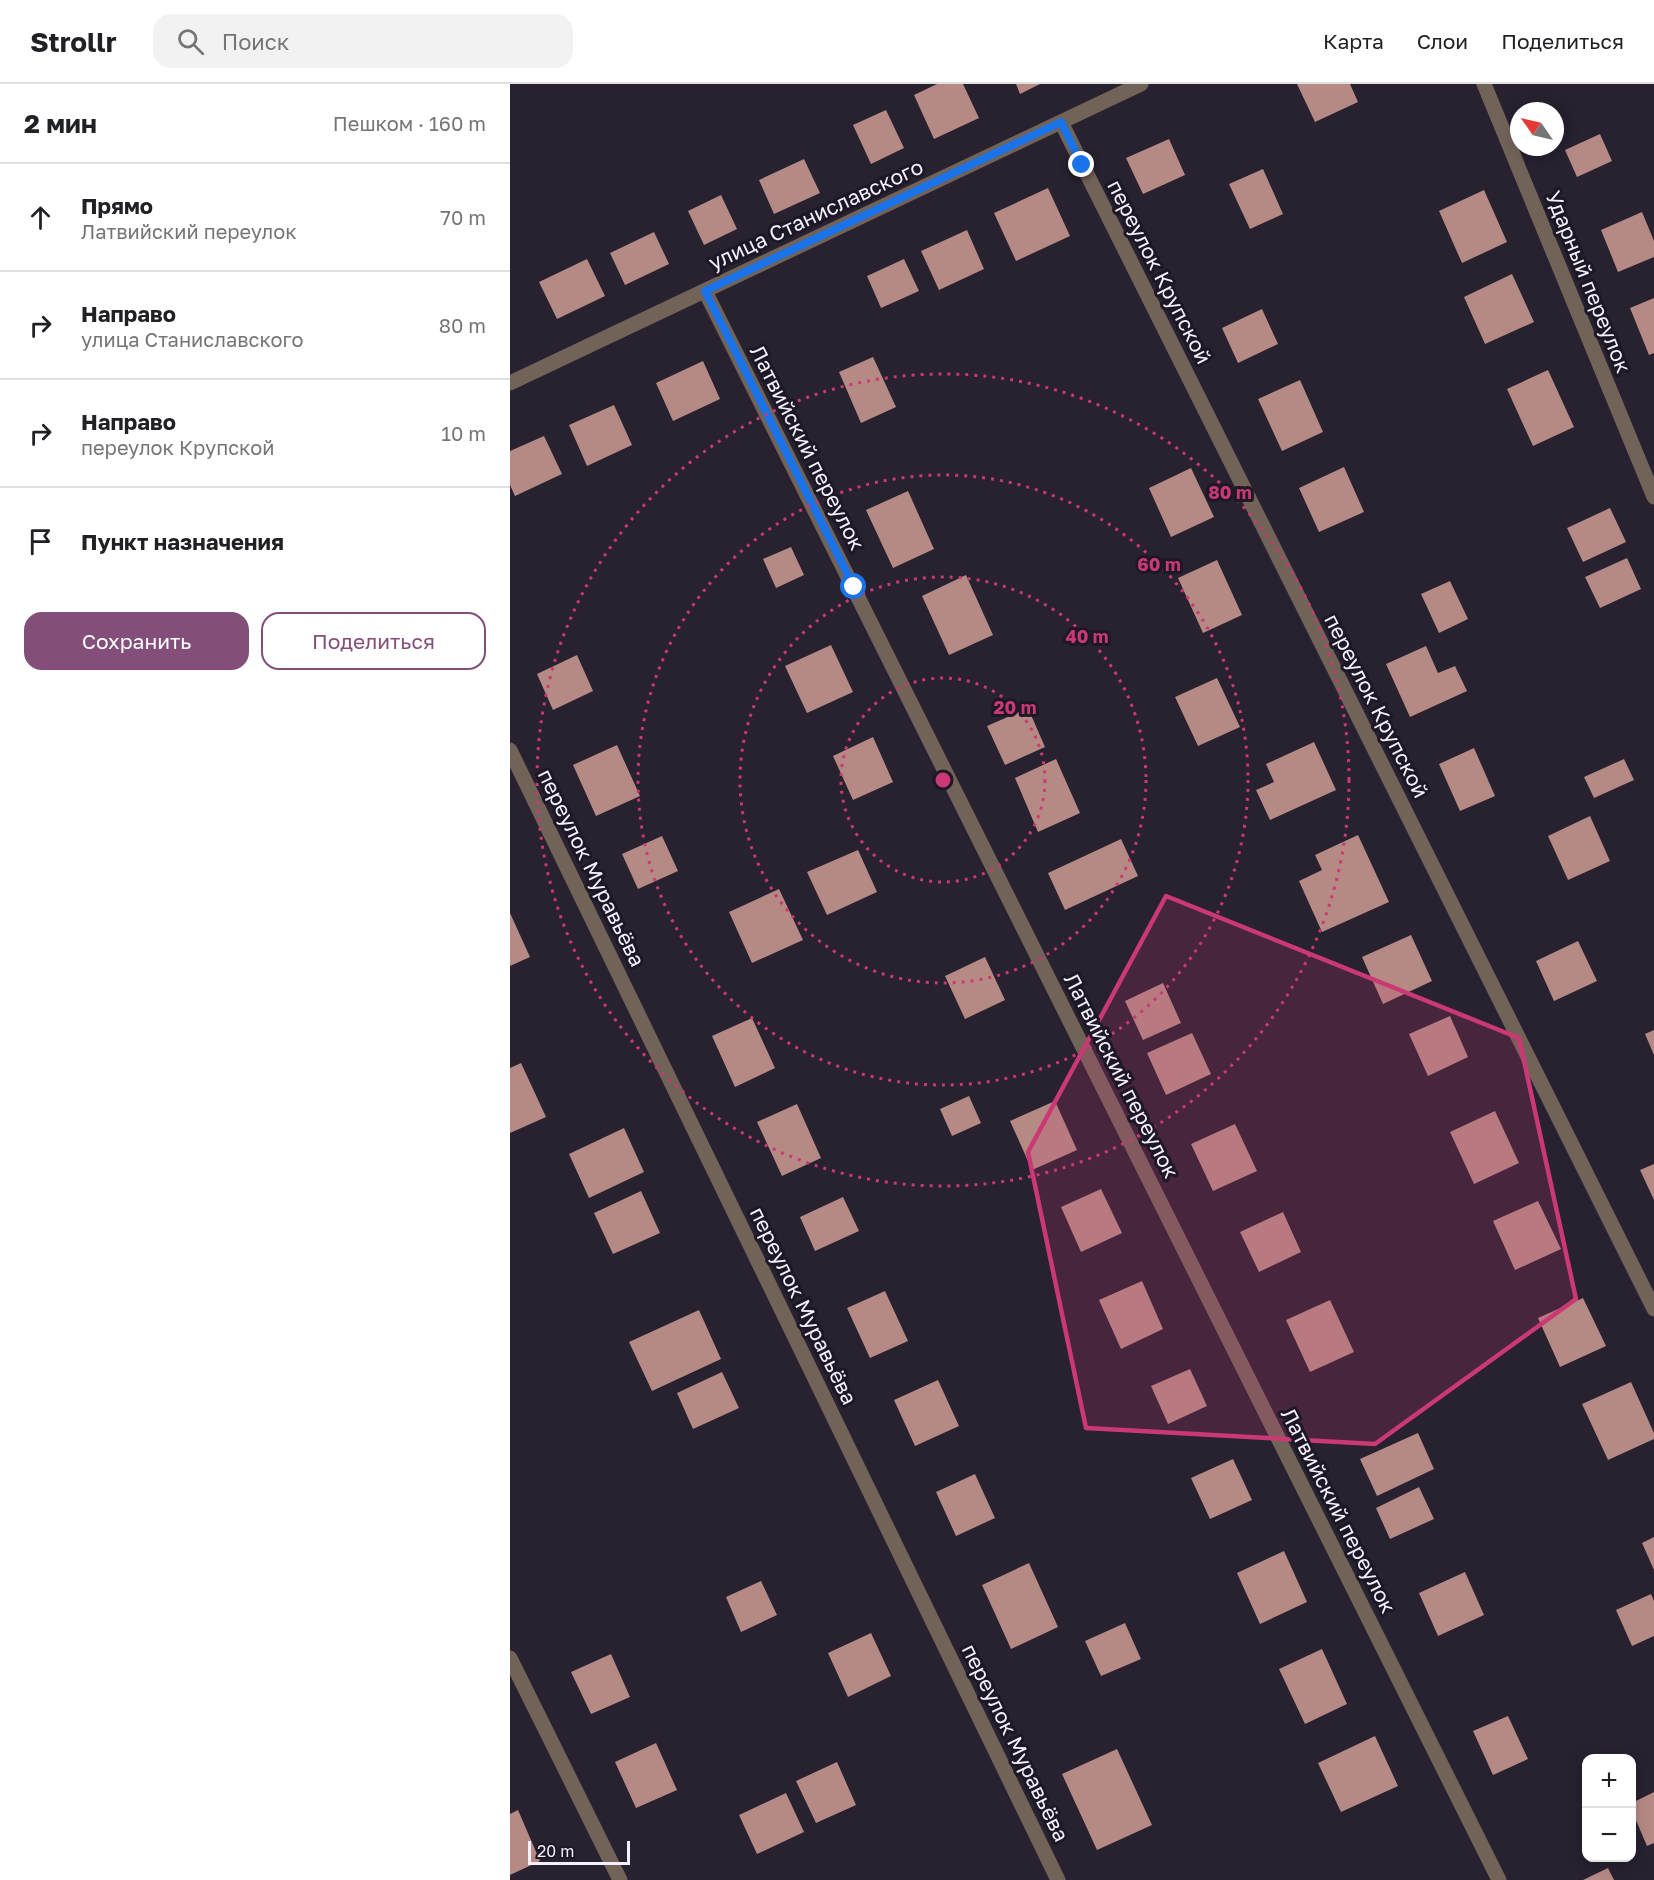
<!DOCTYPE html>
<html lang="ru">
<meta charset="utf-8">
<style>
body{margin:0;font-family:"Golos Text",sans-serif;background:#f2f2f2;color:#202124}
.controls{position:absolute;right:18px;bottom:18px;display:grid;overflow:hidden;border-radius:12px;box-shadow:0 3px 15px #0003}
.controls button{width:54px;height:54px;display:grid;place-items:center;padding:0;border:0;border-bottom:2px solid #e0e0e0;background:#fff;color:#202124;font:30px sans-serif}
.compass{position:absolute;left:1000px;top:18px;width:54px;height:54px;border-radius:50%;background:#fff;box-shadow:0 3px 15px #0003;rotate:304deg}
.scale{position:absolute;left:18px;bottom:15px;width:102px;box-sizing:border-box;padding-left:6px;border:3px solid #f5f1fc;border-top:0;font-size:16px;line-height:21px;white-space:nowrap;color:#f5f1fc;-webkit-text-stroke:4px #1e1726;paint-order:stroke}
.stop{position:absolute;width:18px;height:18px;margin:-14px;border:4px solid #1a73e8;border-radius:50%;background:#fff}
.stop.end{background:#1a73e8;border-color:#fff;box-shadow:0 2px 6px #0008}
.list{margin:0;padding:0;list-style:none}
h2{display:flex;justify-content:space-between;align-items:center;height:78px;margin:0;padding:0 24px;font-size:26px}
h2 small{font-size:20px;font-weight:400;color:#757577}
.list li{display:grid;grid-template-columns:39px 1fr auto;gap:18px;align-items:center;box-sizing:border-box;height:108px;padding:0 24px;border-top:2px solid #e0e0e0}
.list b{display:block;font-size:22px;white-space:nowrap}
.list p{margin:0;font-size:20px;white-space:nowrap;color:#757577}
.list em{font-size:20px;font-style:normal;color:#757577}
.actions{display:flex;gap:12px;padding:18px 24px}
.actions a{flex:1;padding:14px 0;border:2px solid #834e7a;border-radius:18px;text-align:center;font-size:21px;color:#834e7a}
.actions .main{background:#834e7a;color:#fff}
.icon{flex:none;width:33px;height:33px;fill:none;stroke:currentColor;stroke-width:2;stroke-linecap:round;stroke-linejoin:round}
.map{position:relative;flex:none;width:1144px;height:1796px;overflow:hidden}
header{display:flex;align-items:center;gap:36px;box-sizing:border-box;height:84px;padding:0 30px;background:#fff;border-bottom:2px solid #e0e0e0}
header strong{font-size:28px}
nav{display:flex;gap:33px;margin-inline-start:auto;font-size:21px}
.search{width:420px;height:54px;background:#f2f2f2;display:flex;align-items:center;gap:15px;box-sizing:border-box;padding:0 21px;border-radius:18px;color:#757577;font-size:22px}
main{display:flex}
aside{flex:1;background:#fff}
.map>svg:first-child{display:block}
.building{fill:#b68a84}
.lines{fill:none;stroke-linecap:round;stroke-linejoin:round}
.minor{stroke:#726359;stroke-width:15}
.route{stroke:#1a73e8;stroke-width:8}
.marked{fill:#ca3973;fill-opacity:0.2;stroke:#ca3973;stroke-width:4.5;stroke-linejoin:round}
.ring{fill:none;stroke:#ca3973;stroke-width:3;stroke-dasharray:3 6}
.labels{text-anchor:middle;stroke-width:6;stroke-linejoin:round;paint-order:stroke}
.street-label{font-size:21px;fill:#f5f1fc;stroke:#1e1726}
.centre{fill:#ca3973;stroke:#1e1726;stroke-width:3}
.ring-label{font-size:18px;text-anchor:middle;font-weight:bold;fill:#ca3973;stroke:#1e1726;stroke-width:6;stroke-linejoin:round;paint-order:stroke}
</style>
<header>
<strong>Strollr</strong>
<div class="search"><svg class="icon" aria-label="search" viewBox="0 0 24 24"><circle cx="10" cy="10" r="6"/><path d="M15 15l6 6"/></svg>Поиск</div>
<nav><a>Карта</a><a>Слои</a><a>Поделиться</a></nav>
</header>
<main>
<aside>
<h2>2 мин<small>Пешком · 160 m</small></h2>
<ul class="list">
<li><svg class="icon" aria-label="ahead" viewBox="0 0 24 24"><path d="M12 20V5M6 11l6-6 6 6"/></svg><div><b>Прямо</b><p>Латвийский переулок</p></div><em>70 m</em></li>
<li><svg class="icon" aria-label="right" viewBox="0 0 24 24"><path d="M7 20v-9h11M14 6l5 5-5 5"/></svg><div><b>Направо</b><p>улица Станиславского</p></div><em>80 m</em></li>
<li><svg class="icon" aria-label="right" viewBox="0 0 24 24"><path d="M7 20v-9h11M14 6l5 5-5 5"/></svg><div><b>Направо</b><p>переулок Крупской</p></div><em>10 m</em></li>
<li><svg class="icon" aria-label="arrive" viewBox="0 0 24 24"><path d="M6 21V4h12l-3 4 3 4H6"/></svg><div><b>Пункт назначения</b></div></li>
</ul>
<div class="actions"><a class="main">Сохранить</a><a>Поделиться</a></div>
</aside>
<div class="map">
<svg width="1144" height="1796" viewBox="0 0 1144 1796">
<rect width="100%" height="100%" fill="#272130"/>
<path class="building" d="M427,0H453L469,34L424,55L404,11Z
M506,0H530L510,10Z
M787,0H840L848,18L805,38Z
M376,26L394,64L361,80L343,41Z
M1090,50L1102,77L1067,93L1055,66Z
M659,55L675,91L633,110L616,74Z
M294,75L310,109L264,130L249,96Z
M753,85L773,130L740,145L719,100Z
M538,104L560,152L506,177L484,129Z
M974,106L997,158L952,179L929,127Z
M211,111L227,145L194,161L178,127Z
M1132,128L1144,157V173L1108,188L1091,146Z
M457,146L474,185L429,206L411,167Z
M144,148L159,180L115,201L100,169Z
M77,175L95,212L47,235L29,198Z
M394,175L409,207L371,224L357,192Z
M1002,190L1024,238L975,260L954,213Z
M1144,214V269L1139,271L1120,224Z
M752,225L768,260L728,279L712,244Z
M363,273L386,323L351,339L329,288Z
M193,277L210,315L163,337L146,299Z
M1038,286L1064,343L1023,362L997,305Z
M790,296L813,348L772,367L748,315Z
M104,321L122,361L77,382L59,341Z
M34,352L52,390L5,412L0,401V367Z
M834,383L854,428L809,448L789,404Z
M681,384L704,433L661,453L639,404Z
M398,407L424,465L383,484L356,426Z
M1100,424L1116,458L1073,478L1057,444Z
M281,463L294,491L266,504L253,475Z
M1117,474L1131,505L1090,524L1075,493Z
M707,476L732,531L693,549L668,494Z
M456,491L483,551L439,571L412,512Z
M940,497L958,535L929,549L911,510Z
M321,561L343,608L297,629L275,582Z
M916,562L928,589L945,582L957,607L900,633L876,580Z
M67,571L83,607L43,626L27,590Z
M707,594L730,643L688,662L665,613Z
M518,624L535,663L495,681L477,642Z
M363,653L383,698L343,716L323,672Z
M804,658L826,706L760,736L746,706L764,698L756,680Z
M107,661L130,712L86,732L63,681Z
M964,664L985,712L950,727L929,680Z
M546,675L570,729L528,748L505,694Z
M1114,675L1124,696L1084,714L1074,693Z
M1080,732L1100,777L1058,796L1038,752Z
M848,751L879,818L812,848L789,797L812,786L805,771Z
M152,752L168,787L128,805L112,770Z
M611,755L628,792L555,826L538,789Z
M348,766L367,808L317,831L297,788Z
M269,805L293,856L242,879L219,828Z
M0,829L20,873L0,882Z
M901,851L922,897L873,920L852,873Z
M1068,857L1087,897L1044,917L1026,877Z
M475,873L495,916L455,935L435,892Z
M653,899L671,939L633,956L615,917Z
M940,932L958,973L918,992L899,950Z
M242,934L265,984L225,1003L202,952Z
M1144,946V971L1135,950Z
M682,949L701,990L656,1011L637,969Z
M11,979L36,1033L0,1049V984Z
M459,1012L471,1039L442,1052L430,1025Z
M545,1017L567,1066L522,1086L500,1037Z
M287,1020L311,1074L272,1092L247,1038Z
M985,1027L1009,1079L964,1100L940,1048Z
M725,1040L747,1087L703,1107L681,1060Z
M114,1044L134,1088L79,1114L59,1070Z
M1144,1080V1116L1130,1086Z
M591,1105L612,1149L571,1168L551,1123Z
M131,1107L150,1149L103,1170L84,1129Z
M333,1113L349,1147L305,1167L290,1133Z
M1028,1117L1051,1165L1005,1186L983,1137Z
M773,1128L791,1168L749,1188L730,1148Z
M632,1197L653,1245L611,1265L589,1216Z
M375,1207L398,1257L360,1274L337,1224Z
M1073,1214L1096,1262L1050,1283L1028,1234Z
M820,1216L844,1268L800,1288L776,1236Z
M189,1226L211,1275L142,1307L119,1258Z
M680,1285L697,1322L658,1340L641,1302Z
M212,1288L229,1324L183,1345L167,1309Z
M428,1296L449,1342L405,1362L384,1316Z
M1121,1298L1144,1349V1355L1098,1376L1072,1320Z
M908,1349L924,1385L867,1412L850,1375Z
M723,1375L742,1416L700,1435L681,1394Z
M465,1390L485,1434L446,1452L426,1408Z
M909,1403L924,1435L880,1455L866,1424Z
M1144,1453V1486L1132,1459Z
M774,1467L797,1518L750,1540L727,1489Z
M519,1479L548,1543L501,1565L472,1501Z
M955,1488L974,1531L928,1552L909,1509Z
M251,1497L267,1531L231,1548L216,1513Z
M1141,1510L1144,1517V1552L1122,1562L1106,1526Z
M615,1539L631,1575L591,1592L575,1557Z
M361,1549L381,1592L338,1613L318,1569Z
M812,1565L837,1620L795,1640L769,1585Z
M101,1570L120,1613L81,1630L61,1588Z
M998,1632L1018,1675L983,1691L963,1647Z
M865,1652L888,1702L831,1728L808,1679Z
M146,1659L167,1706L126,1724L105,1678Z
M607,1665L642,1741L587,1766L552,1690Z
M327,1678L346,1721L306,1739L286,1697Z
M1144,1708V1759L1137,1762L1122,1727V1719Z
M276,1709L294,1748L247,1770L229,1731Z
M8,1726L30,1777L0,1791V1730Z
M1098,1784L1104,1796H1073Z"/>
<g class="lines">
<path class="minor" d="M974,0L1144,413
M551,38L1144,1225
M195,207L989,1796
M0,299L631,0
M0,666L548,1796
M0,1574L110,1796"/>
</g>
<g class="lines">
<path class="route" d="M344,503L195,207L551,38L572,81"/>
</g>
<path class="marked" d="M656,812L1009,954L1066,1215L865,1360L576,1344L518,1068Z"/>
<g class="ring">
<circle cx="433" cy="696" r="102"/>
<circle cx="433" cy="696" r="203"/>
<circle cx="433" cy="696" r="305"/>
<circle cx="433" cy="696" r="406"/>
</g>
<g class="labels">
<g class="street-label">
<text transform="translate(306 131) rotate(-25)" y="7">улица Станиславского</text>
<text transform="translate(649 188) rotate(63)" y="7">переулок Крупской</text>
<text transform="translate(1078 198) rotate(68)" y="7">Ударный переулок</text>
<text transform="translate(297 364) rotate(63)" y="7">Латвийский переулок</text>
<text transform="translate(866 622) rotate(63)" y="7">переулок Крупской</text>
<text transform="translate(81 784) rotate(64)" y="7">переулок Муравьёва</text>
<text transform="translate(611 992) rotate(63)" y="7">Латвийский переулок</text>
<text transform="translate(293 1222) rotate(64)" y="7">переулок Муравьёва</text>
<text transform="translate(828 1427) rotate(63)" y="7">Латвийский переулок</text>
<text transform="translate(505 1659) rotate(64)" y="7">переулок Муравьёва</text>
</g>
</g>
<circle cx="433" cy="696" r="9" class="centre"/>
<g class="ring-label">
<text x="720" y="415">80 m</text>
<text x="649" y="487">60 m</text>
<text x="577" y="559">40 m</text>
<text x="505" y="630">20 m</text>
</g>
</svg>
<div class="controls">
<button>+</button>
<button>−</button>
</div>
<svg class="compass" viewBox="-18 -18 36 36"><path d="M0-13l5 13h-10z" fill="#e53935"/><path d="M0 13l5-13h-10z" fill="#757577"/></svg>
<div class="scale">20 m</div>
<div class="stop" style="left:344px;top:503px"></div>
<div class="stop end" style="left:572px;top:81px"></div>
</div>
</main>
